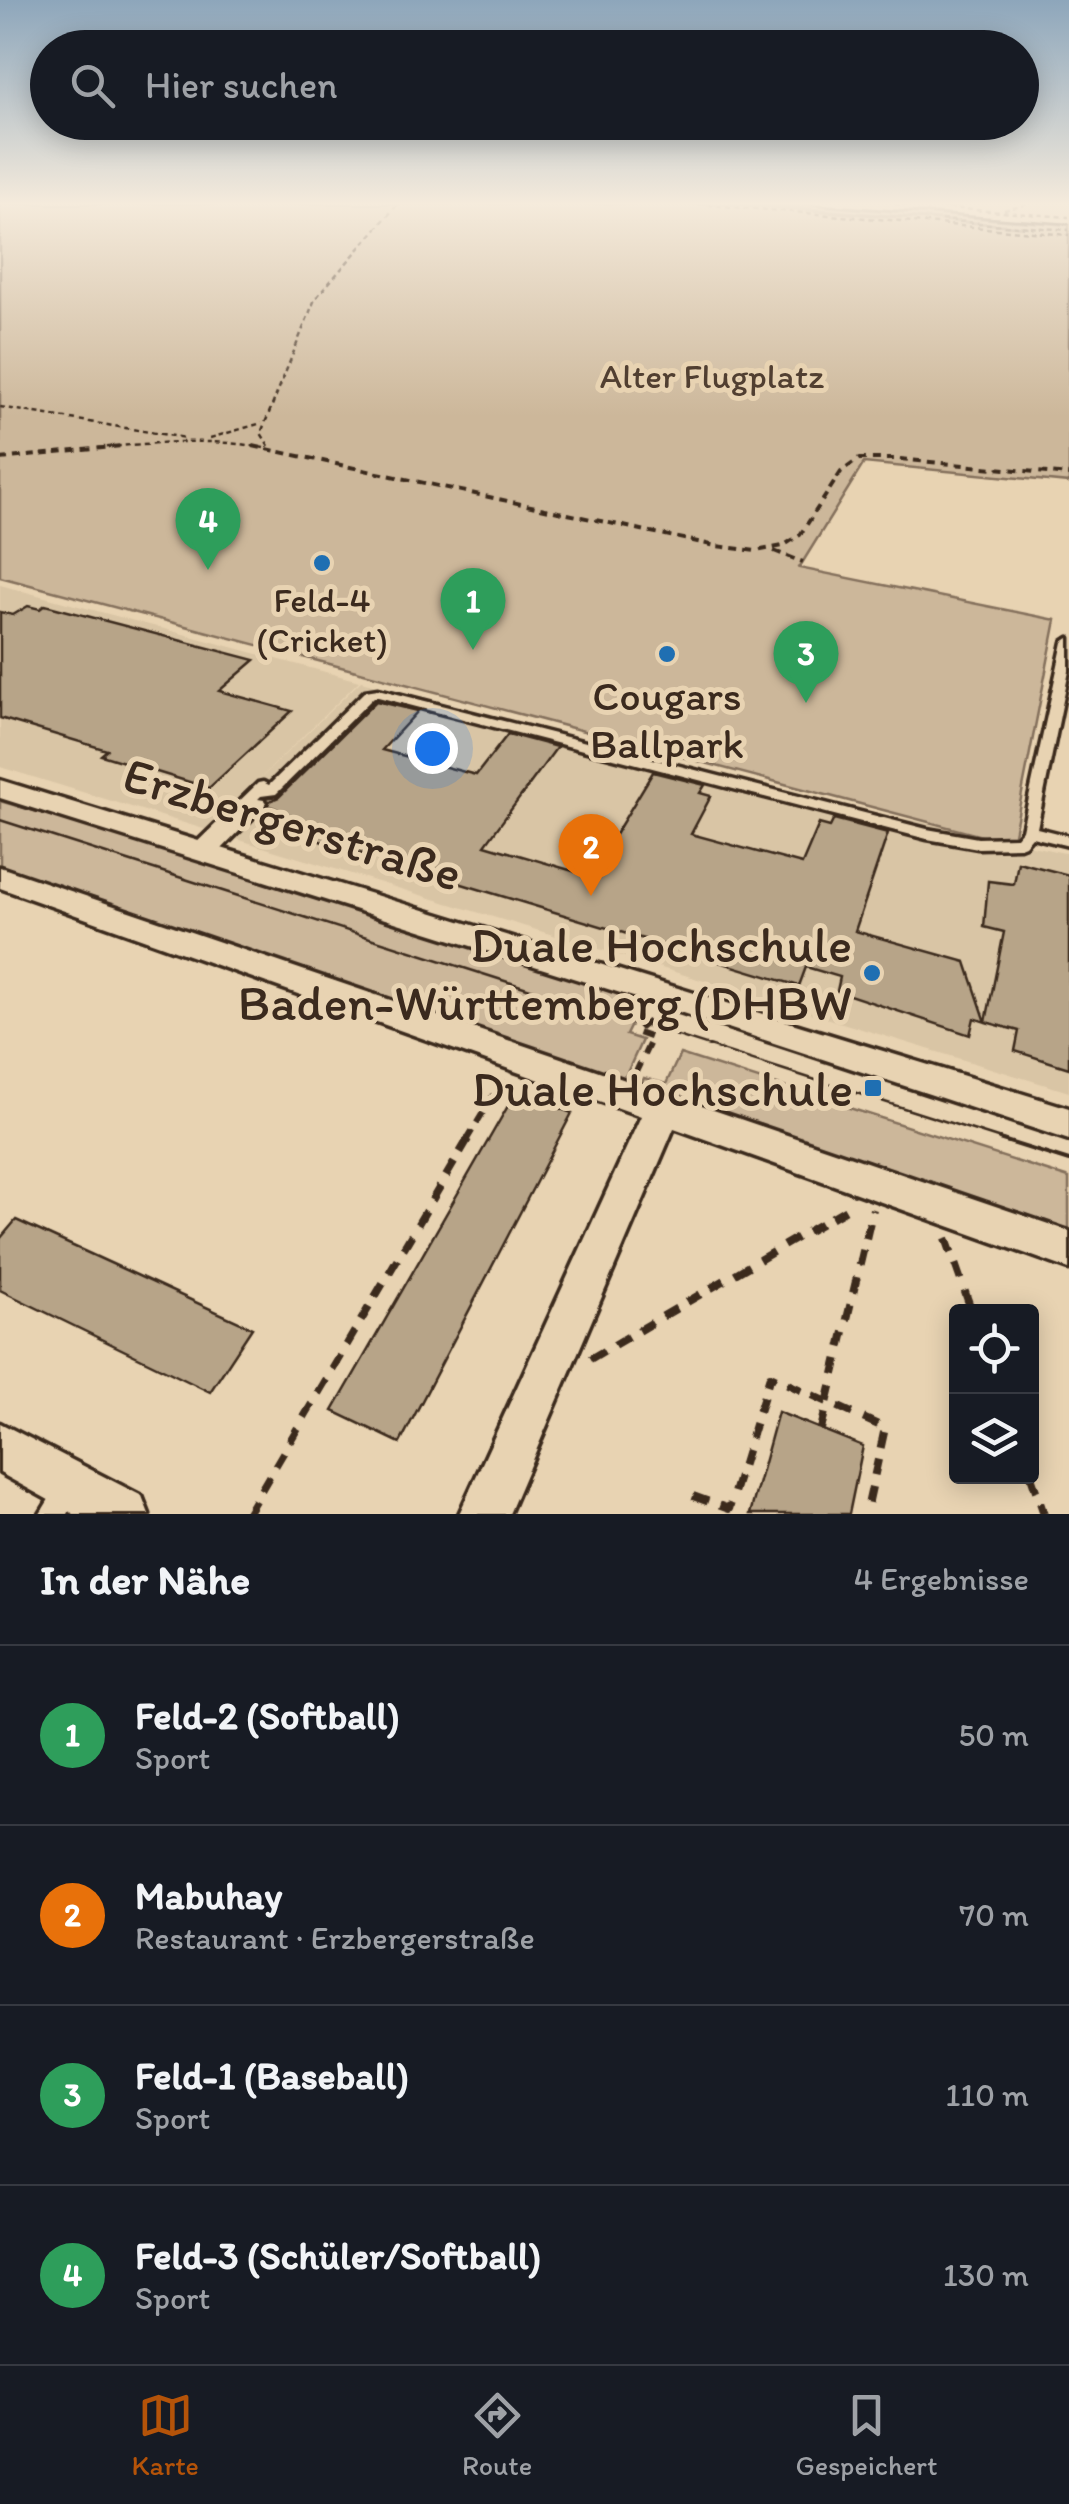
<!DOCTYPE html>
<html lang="de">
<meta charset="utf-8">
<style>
body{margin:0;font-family:Itim,sans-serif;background:#242831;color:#f1f3f6}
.controls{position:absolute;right:30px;bottom:30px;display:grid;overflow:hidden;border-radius:10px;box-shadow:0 5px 25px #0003}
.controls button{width:90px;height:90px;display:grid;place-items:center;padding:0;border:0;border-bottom:2px solid #363941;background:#171b24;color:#f1f3f6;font:50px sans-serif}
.you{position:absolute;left:432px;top:748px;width:35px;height:35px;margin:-25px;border:8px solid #fff;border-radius:50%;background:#1a73e8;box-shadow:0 0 0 15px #1a73e833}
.badge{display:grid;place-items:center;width:65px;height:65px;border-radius:50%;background:#b45309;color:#fff;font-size:32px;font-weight:700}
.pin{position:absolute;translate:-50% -82px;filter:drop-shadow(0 2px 5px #0008)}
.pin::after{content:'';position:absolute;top:52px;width:35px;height:30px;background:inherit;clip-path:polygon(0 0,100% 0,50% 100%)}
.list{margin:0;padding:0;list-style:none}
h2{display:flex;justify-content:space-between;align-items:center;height:130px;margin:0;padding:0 40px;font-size:42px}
h2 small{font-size:32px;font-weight:400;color:#9ea1a6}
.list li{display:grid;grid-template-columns:65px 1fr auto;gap:30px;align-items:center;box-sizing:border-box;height:180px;padding:0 40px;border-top:2px solid #363941}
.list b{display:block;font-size:38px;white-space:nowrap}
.list p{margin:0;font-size:32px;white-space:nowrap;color:#9ea1a6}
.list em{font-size:32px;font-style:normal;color:#9ea1a6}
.icon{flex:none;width:55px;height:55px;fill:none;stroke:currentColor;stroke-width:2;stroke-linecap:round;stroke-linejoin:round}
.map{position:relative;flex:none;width:1069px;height:1514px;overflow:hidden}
.search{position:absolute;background:#171b24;box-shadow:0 5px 25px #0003;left:30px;right:30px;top:30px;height:110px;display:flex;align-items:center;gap:25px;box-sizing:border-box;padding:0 35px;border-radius:55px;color:#9ea1a6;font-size:38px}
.sheet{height:850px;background:#171b24}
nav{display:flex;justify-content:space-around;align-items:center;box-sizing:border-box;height:140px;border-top:2px solid #363941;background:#171b24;font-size:28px;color:#9ea1a6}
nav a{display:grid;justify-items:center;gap:5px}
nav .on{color:#b45309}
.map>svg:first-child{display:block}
.built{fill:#d9c5a5}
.green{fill:#ccb79a;stroke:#84705c;stroke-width:2.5}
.building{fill:#b7a488;stroke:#3b2a1e;stroke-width:2.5}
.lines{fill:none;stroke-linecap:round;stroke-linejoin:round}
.service-casing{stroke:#3b2a1e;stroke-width:7}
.minor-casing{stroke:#3b2a1e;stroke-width:7}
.path-far3{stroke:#3b2a1e;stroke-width:2.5;stroke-dasharray:5 4;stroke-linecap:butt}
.path-far2{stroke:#3b2a1e;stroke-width:4;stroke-dasharray:8 6;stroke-linecap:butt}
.path-far1{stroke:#3b2a1e;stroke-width:6;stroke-dasharray:12 9;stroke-linecap:butt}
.path{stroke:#3b2a1e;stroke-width:8;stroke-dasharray:16 12;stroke-linecap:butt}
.service{fill:#e8d3b2;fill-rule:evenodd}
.minor{fill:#e8d3b2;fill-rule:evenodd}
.tram-far1{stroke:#3b2a1e;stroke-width:2.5}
.tram{stroke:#3b2a1e;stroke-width:4}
.poi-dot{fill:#1f6fb2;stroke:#e8d3b2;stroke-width:4}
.labels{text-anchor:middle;stroke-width:10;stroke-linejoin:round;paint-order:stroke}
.far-park-label{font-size:35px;fill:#513f31;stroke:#e8d3b2}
.far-poi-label{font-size:35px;fill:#3b2a1e;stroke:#e8d3b2}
.poi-label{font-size:42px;fill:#3b2a1e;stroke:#e8d3b2}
.near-street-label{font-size:50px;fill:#3b2a1e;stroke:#e8d3b2}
.near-poi-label{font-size:50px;fill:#3b2a1e;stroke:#e8d3b2;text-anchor:end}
</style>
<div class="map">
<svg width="1069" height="1514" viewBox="0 0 1069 1514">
<rect width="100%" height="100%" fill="#e8d3b2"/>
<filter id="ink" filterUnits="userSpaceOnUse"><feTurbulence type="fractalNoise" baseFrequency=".01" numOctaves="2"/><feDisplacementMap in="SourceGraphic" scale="20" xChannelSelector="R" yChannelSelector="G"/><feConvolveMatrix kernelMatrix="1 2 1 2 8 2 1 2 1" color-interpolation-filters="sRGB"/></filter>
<g filter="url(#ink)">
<path class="built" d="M794,204L1069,222V225L839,208Z
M0,585L359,681L235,803L361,681L832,803L1069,854V1092L0,767Z"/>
<path class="green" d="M0,204H729L1028,227L752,204H794L1069,225V483L864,463L799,568L1056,620L1012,844L0,577Z
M0,801L190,856L644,999L626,1035L642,1040L620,1088L0,871Z
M680,1054L1069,1178V1236L637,1094L644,1078L666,1084Z"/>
<path class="building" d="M45,605L255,660L219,691L292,711L209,788L101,755L107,750L0,718V612L13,615L28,606L40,609Z
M376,701L418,711L382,750L476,775L508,734L557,747L485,845L590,876L653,772L705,785L700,793L711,796L691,834L802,864L819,824L830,827L834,819L888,833L855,931L966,962L986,1022L974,1018L970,1035L837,991L840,977L806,967L799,986L270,826L284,812L269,806V801L279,797Z
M1018,862L1069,875V1068L1015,1051L1019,1031L986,1022L1004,932L984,927L988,881L1014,884Z
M516,1092L572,1113L400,1443L333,1411Z
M16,1220L132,1273L252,1328L210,1392L0,1290V1239Z
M778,1412L863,1446L849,1514H750Z"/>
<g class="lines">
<g class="service-casing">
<path id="service" d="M1069,638V671L1037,828L1069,836V846L1032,837L1025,845L1020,847L978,848L927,839L378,697H374L276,794L261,796L258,799L264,800L266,803L264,806L216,855H206L204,852L194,851L191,848L258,783L263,782L269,785L365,691L378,689L927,829L978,838L1016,837L1022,830L1063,642Z
M69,1478L78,1481L81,1490L68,1514H40L60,1481Z"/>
</g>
<g class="minor-casing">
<path id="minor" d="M0,780L1069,1108V1140L646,1001L0,798Z
M0,867L1069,1231V1269L674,1128L509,1514H459L641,1116L0,888Z
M0,1423L142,1496L149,1514H74L0,1473Z"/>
</g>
<path class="path-far3" d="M699,204L1069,235
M895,204L1069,217
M1004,210L1029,204
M941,220L1069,230
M0,407L185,438
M210,438L262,423
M269,446L261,433L315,299L398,204
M98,448C152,443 211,437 264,448"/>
<path class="path-far2" d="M253,446L716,546L756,551L783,546L800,535L841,472L859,459H899L1069,475
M0,459L121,446
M774,551L803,562"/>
<path class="path-far1" d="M635,1074L652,1038L635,1032L655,1016
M466,1141L503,1079"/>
<path class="path" d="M946,1238L972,1312
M590,1359L853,1205
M821,1429L873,1209
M1031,1476L1044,1514
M693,1496L729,1509L770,1376L885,1428L866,1514
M247,1514L468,1139"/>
<use href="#service" class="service"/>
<use href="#minor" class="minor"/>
<path class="tram-far1" d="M810,204L1069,224
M0,820L1007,1141"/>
<path class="tram" d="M999,1139L1069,1161"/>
</g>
</g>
<linearGradient id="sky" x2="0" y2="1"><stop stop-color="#8da6bb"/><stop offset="0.49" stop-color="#f5ebdc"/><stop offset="1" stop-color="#f5ebdc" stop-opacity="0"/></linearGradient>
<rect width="1069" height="416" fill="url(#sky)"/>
<g class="poi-dot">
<circle cx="322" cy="563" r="10"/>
<circle cx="667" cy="654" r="10"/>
<circle cx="872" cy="973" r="10"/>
<rect x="863" y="1078" width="20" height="20" rx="5"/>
</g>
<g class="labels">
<g class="far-park-label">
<text x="712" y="388">Alter Flugplatz</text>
</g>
<g class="far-poi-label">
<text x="322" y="612">Feld-4<tspan x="322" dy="40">(Cricket)</tspan></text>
</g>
<g class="poi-label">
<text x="667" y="710">Cougars<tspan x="667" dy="48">Ballpark</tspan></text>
</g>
<g class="near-street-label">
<text transform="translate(293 823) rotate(17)" y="18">Erzbergerstraße</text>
</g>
<g class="near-poi-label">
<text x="852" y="962">Duale Hochschule<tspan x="852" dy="58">Baden-Württemberg (DHBW</tspan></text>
<text x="853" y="1106">Duale Hochschule</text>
</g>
</g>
</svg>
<div class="controls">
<button><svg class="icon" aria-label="locate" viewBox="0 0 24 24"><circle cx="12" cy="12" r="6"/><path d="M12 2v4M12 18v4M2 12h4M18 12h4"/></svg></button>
<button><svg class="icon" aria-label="layers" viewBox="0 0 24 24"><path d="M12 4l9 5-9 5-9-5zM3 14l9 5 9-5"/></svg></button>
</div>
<div class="you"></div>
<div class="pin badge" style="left:473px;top:650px;background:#2e9e5b">1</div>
<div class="pin badge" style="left:591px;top:896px;background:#e8710a">2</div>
<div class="pin badge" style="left:806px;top:703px;background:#2e9e5b">3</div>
<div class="pin badge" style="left:208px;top:570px;background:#2e9e5b">4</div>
<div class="search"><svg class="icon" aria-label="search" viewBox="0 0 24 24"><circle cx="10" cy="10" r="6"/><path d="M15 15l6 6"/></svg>Hier suchen</div>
</div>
<section class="sheet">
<h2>In der Nähe<small>4 Ergebnisse</small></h2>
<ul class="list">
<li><span class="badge" style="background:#2e9e5b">1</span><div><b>Feld-2 (Softball)</b><p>Sport</p></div><em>50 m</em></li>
<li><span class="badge" style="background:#e8710a">2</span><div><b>Mabuhay</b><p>Restaurant · Erzbergerstraße</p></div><em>70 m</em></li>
<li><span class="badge" style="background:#2e9e5b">3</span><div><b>Feld-1 (Baseball)</b><p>Sport</p></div><em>110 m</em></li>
<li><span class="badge" style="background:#2e9e5b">4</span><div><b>Feld-3 (Schüler/Softball)</b><p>Sport</p></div><em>130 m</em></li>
</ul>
</section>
<nav>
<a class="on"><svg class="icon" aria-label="map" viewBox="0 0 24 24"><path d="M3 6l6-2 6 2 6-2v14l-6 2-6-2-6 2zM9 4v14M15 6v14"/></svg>Karte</a>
<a><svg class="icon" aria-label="directions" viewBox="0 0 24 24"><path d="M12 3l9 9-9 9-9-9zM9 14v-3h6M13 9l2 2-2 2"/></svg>Route</a>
<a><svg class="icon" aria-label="saved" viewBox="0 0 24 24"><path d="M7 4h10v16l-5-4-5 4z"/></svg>Gespeichert</a>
</nav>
